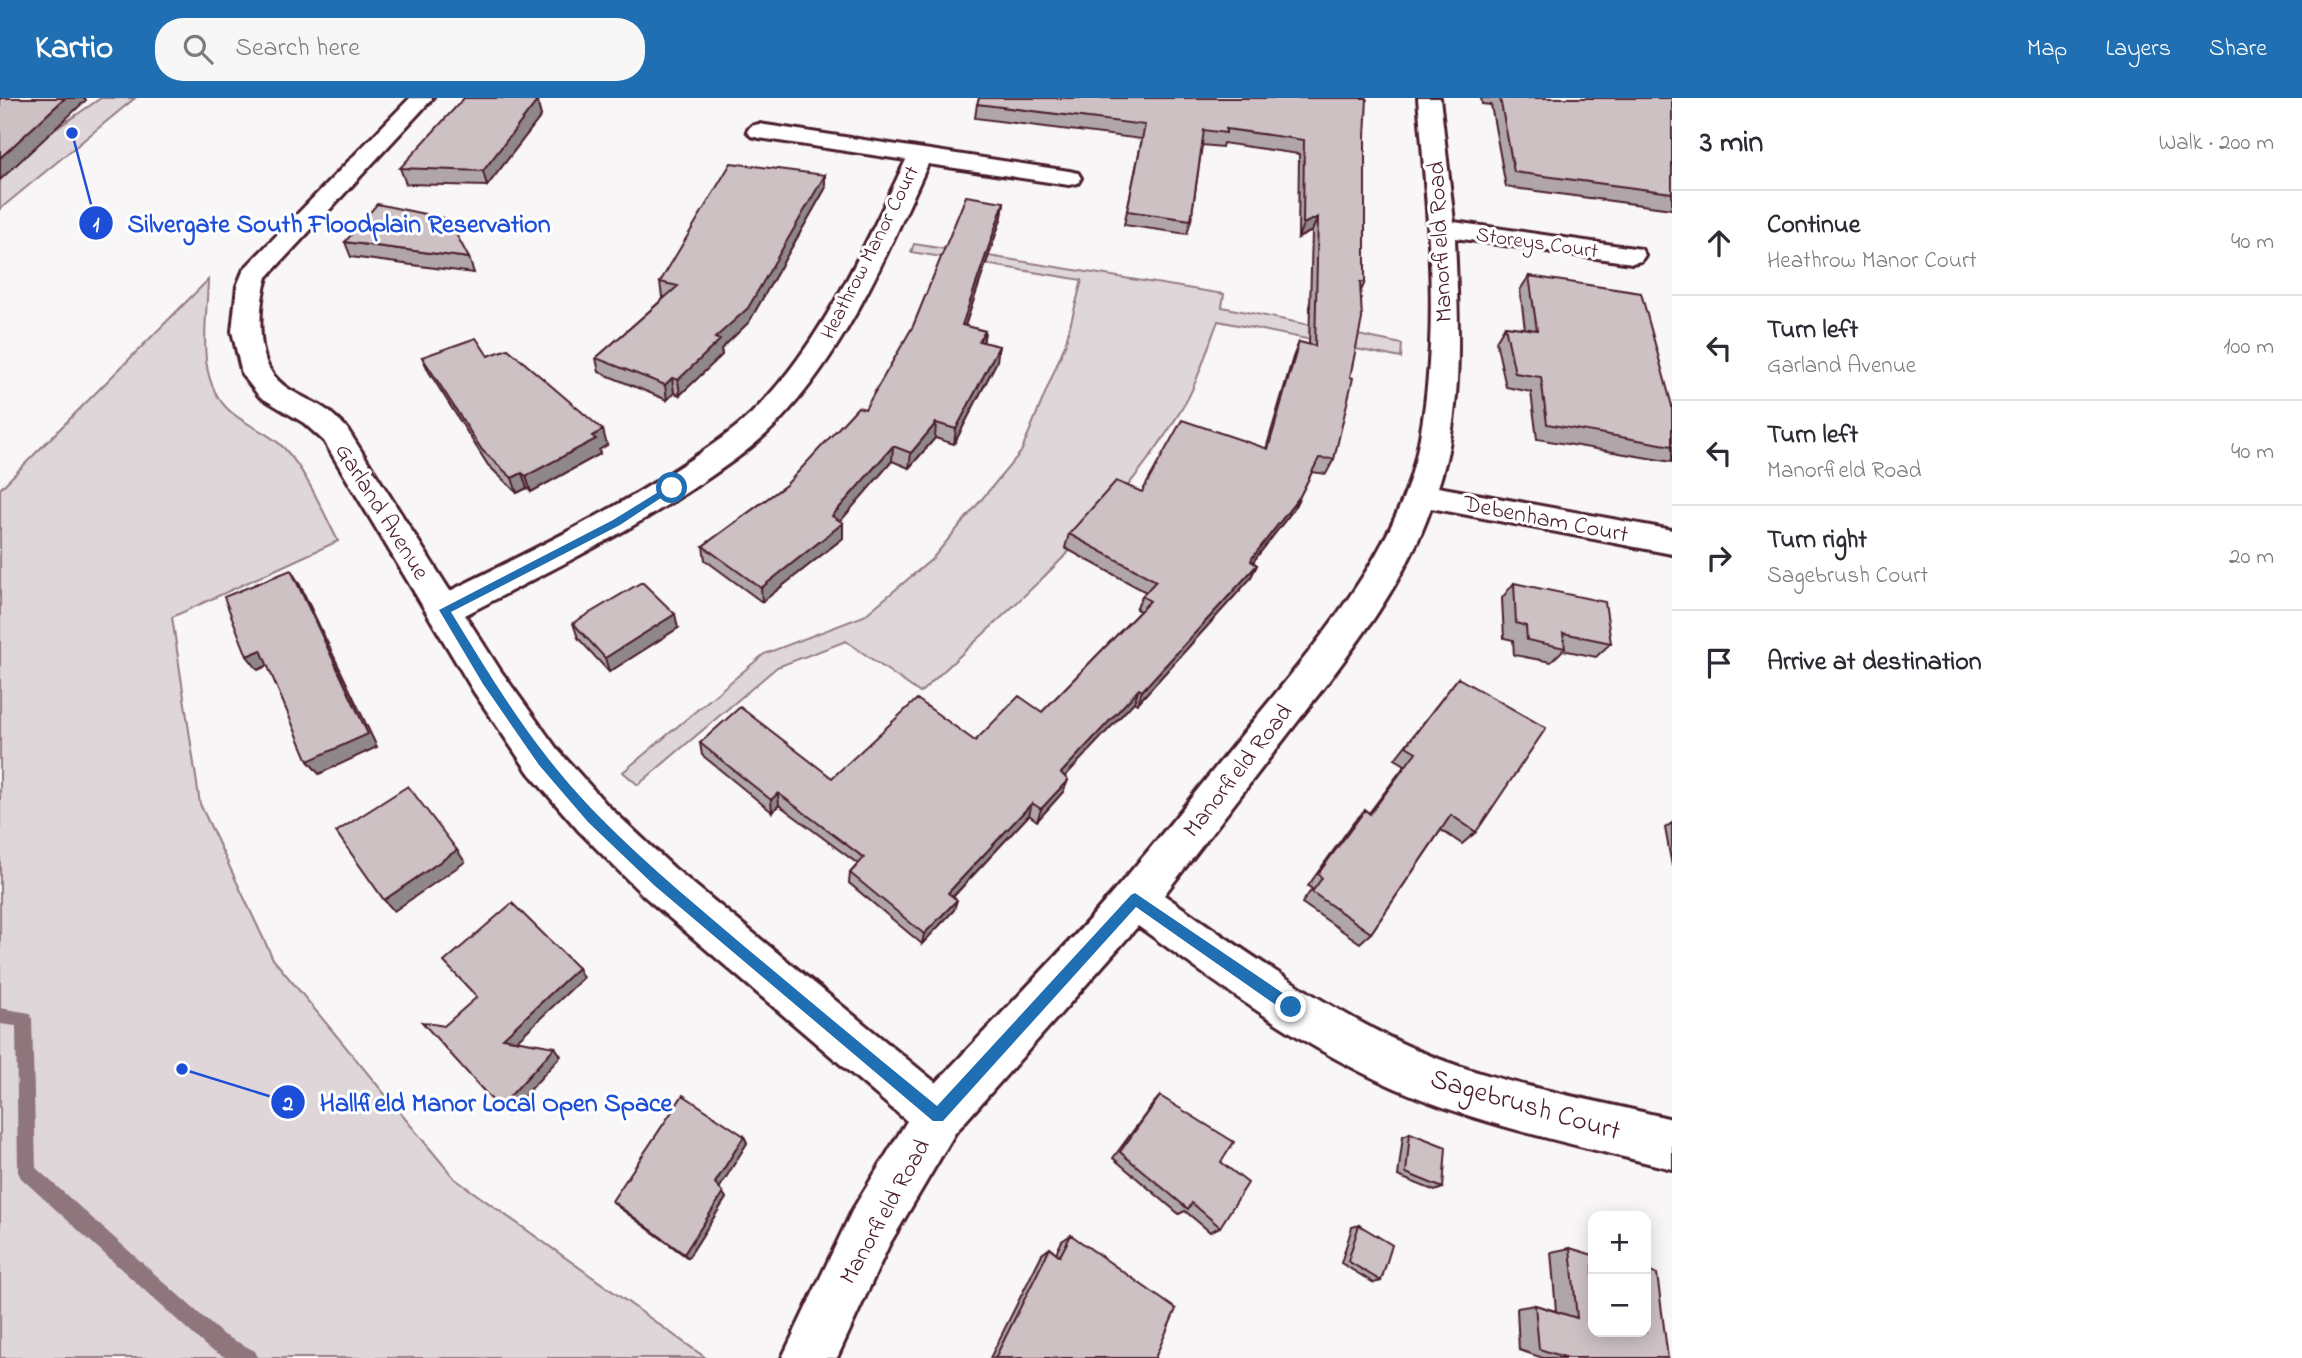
<!DOCTYPE html>
<meta charset="utf-8">
<style>
body{margin:0;font-family:"Indie Flower",sans-serif;background:#f7f7f7;color:#2b2b33}
.controls{position:absolute;right:21px;bottom:21px;display:grid;overflow:hidden;border-radius:14px;box-shadow:0 4px 18px #0003}
.controls button{width:63px;height:63px;display:grid;place-items:center;padding:0;border:0;border-bottom:2px solid #e1e1e2;background:#fff;color:#2b2b33;font:35px sans-serif}
.stop{position:absolute;width:21px;height:21px;margin:-16px;border:5px solid #1f6fb2;border-radius:50%;background:#fff}
.stop.end{background:#1f6fb2;border-color:#fff;box-shadow:0 2px 7px #0008}
.list{margin:0;padding:0;list-style:none}
h2{display:flex;justify-content:space-between;align-items:center;height:91px;margin:0;padding:0 28px;font-size:30px}
h2 small{font-size:23px;font-weight:400;color:#7c7c81}
.list li{display:grid;grid-template-columns:46px 1fr auto;gap:21px;align-items:center;box-sizing:border-box;height:105px;padding:0 28px;border-top:2px solid #e1e1e2}
.list b{display:block;font-size:26px;white-space:nowrap}
.list p{margin:0;font-size:23px;white-space:nowrap;color:#7c7c81}
.list em{font-size:23px;font-style:normal;color:#7c7c81}
.icon{flex:none;width:38px;height:38px;fill:none;stroke:currentColor;stroke-width:2;stroke-linecap:round;stroke-linejoin:round}
.map{position:relative;flex:none;width:1672px;height:1260px;overflow:hidden}
header{display:flex;align-items:center;gap:42px;box-sizing:border-box;height:98px;padding:0 35px;background:#1f6fb2;color:#fff}
header strong{font-size:33px}
nav{display:flex;gap:38px;margin-inline-start:auto;font-size:24px}
.search{width:490px;height:63px;background:#f7f7f7;display:flex;align-items:center;gap:18px;box-sizing:border-box;padding:0 24px;border-radius:28px;color:#7c7c81;font-size:26px}
main{display:flex}
aside{flex:1;background:#fff}
.map>svg:first-child{display:block}
.green{fill:#ded6d9;stroke:#947a82;stroke-width:2}
.lines{fill:none;stroke-linecap:round;stroke-linejoin:round}
.stream{fill:#8f747b;fill-rule:evenodd}
.street-casing{stroke:#4a1f2b;stroke-width:6}
.street{fill:#fff;fill-rule:evenodd}
.wall{fill:#b0a6a9;stroke:#4a1f2b;stroke-width:2}
.shaded-wall{fill:#908789;stroke:#4a1f2b;stroke-width:2}
.building{fill:#cdc1c4;stroke:#4a1f2b;stroke-width:2}
.route{fill:#1f6fb2}
.labels{text-anchor:middle;stroke-width:6;stroke-linejoin:round;paint-order:stroke}
.far-street-label{font-size:21px;fill:#4a1f2b;stroke:#fff}
.street-label{font-size:24px;fill:#4a1f2b;stroke:#fff}
.near-street-label{font-size:28px;fill:#4a1f2b;stroke:#fff}
.leader{fill:none;stroke:#1d4ed8;stroke-width:2.5}
.callout-dot{fill:#1d4ed8;stroke:#fff;stroke-width:2.5}
.mark-label{font-size:21px;text-anchor:middle;font-weight:bold;fill:#fff}
.callout-label{font-size:26px;text-anchor:middle;font-weight:bold;fill:#1d4ed8;stroke:#fff;stroke-width:6;stroke-linejoin:round;paint-order:stroke}
</style>
<header>
<strong>Kartio</strong>
<div class="search"><svg class="icon" aria-label="search" viewBox="0 0 24 24"><circle cx="10" cy="10" r="6"/><path d="M15 15l6 6"/></svg>Search here</div>
<nav><a>Map</a><a>Layers</a><a>Share</a></nav>
</header>
<main>
<div class="map">
<svg width="1672" height="1260" viewBox="0 0 1672 1260">
<rect width="100%" height="100%" fill="#f8f6f7"/>
<filter id="ink" filterUnits="userSpaceOnUse"><feTurbulence type="fractalNoise" baseFrequency=".0143" numOctaves="2"/><feDisplacementMap in="SourceGraphic" scale="14" xChannelSelector="R" yChannelSelector="G"/><feConvolveMatrix kernelMatrix="1 2 1 2 8 2 1 2 1" color-interpolation-filters="sRGB"/></filter>
<g filter="url(#ink)">
<path class="green" d="M101,0H135L0,111V69Z
M914,146L1224,196L1222,209L1402,246L1401,260L1218,223C1208,248 1200,278 1187,302C1121,418 1016,504 920,595L846,543L777,569L638,687L623,674L764,556L864,518L932,461L1021,354L1065,247L1082,182L911,154Z
M208,182C207,226 194,282 231,314C247,328 270,335 284,350C308,376 322,412 338,443L172,519L200,706L273,861L455,1081L706,1260H0V391Z"/>
<g class="lines">
<path class="stream" d="M0,910L30,915L32,921L36,1070L222,1236L255,1253L258,1260H227L208,1250L21,1080L18,1074L16,928L0,926Z"/>
<g class="street-casing">
<path id="street" d="M410,0H433L267,179C259,205 255,257 275,279C288,295 309,300 325,311C333,316 339,323 346,329L450,493C528,454 606,417 679,369C707,351 736,332 759,308C825,239 865,147 906,62L759,40L751,38L747,33L751,28L759,26L1069,73L1078,75L1081,80L1078,85L1069,87L928,66C887,155 848,250 780,322C757,347 729,366 701,385C626,436 545,475 465,517L500,572L557,651L607,707L674,770L936,985C997,919 1063,854 1121,785C1164,735 1204,683 1246,632C1309,554 1394,458 1416,359C1442,242 1428,118 1418,0H1440L1454,124L1641,151L1645,157L1641,163L1632,165L1455,140C1458,221 1465,310 1438,389L1672,432V456L1431,410C1404,488 1348,558 1298,623C1253,681 1209,739 1164,797C1246,854 1328,913 1419,953C1499,987 1588,1000 1672,1021V1071C1579,1047 1484,1029 1395,990C1302,949 1220,888 1138,828L955,1035L889,1147L837,1260H782L853,1111L907,1023L644,798L579,733L529,675L474,594L324,343L304,325L259,298L242,276L232,233L237,188L244,171Z"/>
</g>
<use href="#street" class="street"/>
</g>
<path class="wall" d="M1481,0H1672V111L1506,89L1491,7L1482,6Z
M537,3L541,18L487,88L406,86L400,70Z
M977,6L1365,39V184L1360,195L1334,361L1326,376L1312,374L1293,412L1253,464L1257,467L1250,481L1137,606L1134,604L1064,679L1068,682L1063,694L1037,723L1029,717L953,799L954,812L922,846L849,785L850,775L858,766L779,707L772,714L702,657L700,645L832,680L975,643L1042,614L1140,513L1136,511L1142,498L1146,494L1065,450L1069,436L1142,394L1266,351L1293,259L1299,244L1309,247L1312,133L1298,140L1299,56L1223,45L1222,49L1202,47L1191,122L1187,136L1124,127L1142,41L975,20Z
M825,91L749,224L721,251L722,257L680,297L674,295L667,302L599,274L596,260L665,199H662L660,184Z
M1004,104L1002,118L965,228L985,233L983,244L997,263L954,346L935,340L909,370L892,363L840,423L843,425V440L762,504L705,462L703,448L786,387L865,311Z
M345,144L469,160L474,175L351,159Z
M1529,178L1672,308V364L1537,341L1531,294L1506,289L1496,243L1505,228L1525,231L1520,192Z
M488,258L607,347L599,352L600,356L531,394L527,390L517,395L488,367L429,274L422,259Z
M1514,485L1611,545L1596,559L1563,552L1551,564L1514,557L1513,542L1504,540L1502,500Z
M573,525L678,530L609,574L578,540Z
M1458,580L1476,734L1462,746L1441,732L1371,835L1360,845L1302,805L1312,791L1308,788L1354,724L1365,712L1369,715L1405,667L1395,661Z
M1672,725V768L1665,730Z
M1160,998L1221,1064L1220,1129L1210,1134L1185,1113L1179,1116L1113,1060L1153,1006Z
M1410,1035L1443,1090L1435,1093L1398,1078L1403,1038Z
M744,1038L747,1045L719,1090L726,1100L688,1160L617,1108L612,1103Z
M1359,1127L1381,1183L1374,1185L1341,1165L1352,1129Z
M1071,1137L1155,1260H990L1042,1156L1050,1150L1056,1155L1062,1143Z
M1570,1150L1668,1260H1543L1519,1252L1517,1210L1535,1207L1556,1213L1551,1154Z"/>
<path class="shaded-wall" d="M65,0H85L86,2L0,82V60Z
M537,3L541,18L487,88L483,73Z
M825,77V91L749,224L721,251L722,257L680,297L678,282L715,240Z
M1004,104L1002,118L960,242L962,227Z
M1318,119L1312,133L1298,140L1303,126Z
M985,233L983,248L979,243Z
M999,248L997,263L954,346L956,331Z
M672,280L674,295L667,302L665,287Z
M936,325L935,340L909,370L911,355Z
M603,332L607,347L599,352L600,356L531,394L526,378Z
M893,348L892,363L832,433V418Z
M522,375L527,390L517,395L512,380Z
M1300,398L1293,412L1245,474L1252,460Z
M843,425V440L762,504L761,490Z
M1257,467L1250,481L1137,606L1142,593Z
M291,472L300,487L377,649L319,676L308,663Z
M675,516L678,530L609,574L605,560Z
M261,552L271,566L258,572L247,558Z
M1139,591L1134,604L1057,687L1061,675Z
M1068,682L1063,694L1037,723L1041,711Z
M778,695L779,707L772,714L771,702Z
M1032,705L1029,717L946,806L948,795Z
M457,752L465,764L394,813L384,802Z
M957,802L954,812L922,846L924,836Z
M578,870L583,880L511,948L503,940Z
M555,949L561,958L507,1017L499,1010Z
M744,1038L747,1045L719,1091L715,1085Z
M723,1095L726,1100L688,1160L684,1156Z"/>
<path class="building" d="M0,0H65L0,60Z
M464,0H511L537,3L483,73L400,70Z
M979,0H1367L1365,39V184H1360L1362,221L1350,279L1353,280L1334,361L1319,360L1300,398L1252,460L1251,463L1257,467L1142,593L1139,591L1061,675L1068,682L1041,711L1032,705L948,795L957,802L924,836L850,775L864,760L778,695L771,702L700,645L740,609L832,680L917,601L975,643L1019,598L1042,614L1150,503L1142,498L1156,483L1069,436L1116,383L1142,394L1182,322L1268,351L1299,244L1315,248L1318,119L1303,126L1304,42L1226,31V35L1204,32L1191,122L1127,113L1145,27L977,6Z
M1500,0H1672V95L1514,74Z
M731,65L825,77L748,210L715,240L720,242L678,282L672,280L665,287L596,260L678,188L660,184Z
M966,98L1004,104L962,227L985,233L979,243L999,248L956,331L936,325L911,355L893,348L832,418L843,425L761,490L703,448L786,387L858,309L865,311L913,228Z
M377,106L448,121L469,160L345,144Z
M1529,178L1641,195L1672,308V348L1547,326L1541,279L1515,275L1505,228L1537,232Z
M476,240L488,258L508,251L603,332L592,338L596,341L526,378L522,375L512,380L482,352L422,259Z
M291,472L368,636L308,663L261,552L247,558L224,499Z
M642,484L675,516L605,560L573,525Z
M1514,485L1605,504L1611,545L1563,535L1565,550L1527,542L1526,528L1516,525Z
M1458,580L1546,630L1476,734L1451,717L1371,835L1312,794L1322,780L1318,776L1365,712L1370,716L1416,654L1406,648Z
M408,688L457,752L384,802L336,734Z
M512,805L578,870L503,940L555,949L499,1010L422,924L444,928L477,899L444,864Z
M683,997L744,1038L715,1085L723,1095L684,1156L612,1103Z
M1160,998L1234,1044L1221,1064L1248,1085L1220,1129L1192,1105L1188,1111L1120,1054Z
M1410,1035L1446,1049L1443,1090L1406,1075Z
M1359,1127L1392,1147L1381,1183L1348,1163Z
M1071,1137L1176,1211L1155,1260H995L1050,1150L1060,1158Z
M1570,1150L1593,1157V1234H1646V1173L1657,1176L1668,1260H1568L1539,1251L1535,1207L1577,1220Z"/>
</g>
<path class="route" d="M668,388L676,390L620,427L451,514C481,563 511,613 547,659C598,725 663,779 725,832C795,891 866,950 937,1008L1131,797L1135,795L1296,904V914H1286L1136,809L943,1023H933L655,788L588,724L539,667L483,586L439,512L613,422Z"/>
<g class="labels">
<g class="far-street-label">
<text transform="translate(1537 144) rotate(8)" y="7">Storeys Court</text>
<text transform="translate(869 154) rotate(-63)" y="7">Heathrow Manor Court</text>
</g>
<g class="street-label">
<text transform="translate(1439 144) rotate(-93)" y="8">Manorfield Road</text>
<text transform="translate(383 413) rotate(58)" y="8">Garland Avenue</text>
<text transform="translate(1546 420) rotate(11)" y="8">Debenham Court</text>
<text transform="translate(1237 672) rotate(-52)" y="8">Manorfield Road</text>
<text transform="translate(884 1113) rotate(-61)" y="8">Manorfield Road</text>
</g>
<g class="near-street-label">
<text transform="translate(1526 1005) rotate(16)" y="10">Sagebrush Court</text>
</g>
</g>
<path class="leader" d="M72 35L96 125M182 971L288 1004"/>
<g class="callout-dot">
<circle cx="72" cy="35" r="7"/>
<circle cx="182" cy="971" r="7"/>
<circle cx="96" cy="125" r="18"/>
<circle cx="288" cy="1004" r="18"/>
</g>
<g class="mark-label">
<text x="96" y="133">1</text>
<text x="288" y="1012">2</text>
</g>
<g class="callout-label">
<text x="339" y="134">Silvergate South Floodplain Reservation</text>
<text x="496" y="1013">Hallfield Manor Local Open Space</text>
</g>
</svg>
<div class="controls">
<button>+</button>
<button>−</button>
</div>
<div class="stop" style="left:672px;top:390px"></div>
<div class="stop end" style="left:1291px;top:909px"></div>
</div>
<aside>
<h2>3 min<small>Walk · 200 m</small></h2>
<ul class="list">
<li><svg class="icon" aria-label="ahead" viewBox="0 0 24 24"><path d="M12 20V5M6 11l6-6 6 6"/></svg><div><b>Continue</b><p>Heathrow Manor Court</p></div><em>40 m</em></li>
<li><svg class="icon" aria-label="left" viewBox="0 0 24 24"><path d="M17 20v-9H6M10 6l-5 5 5 5"/></svg><div><b>Turn left</b><p>Garland Avenue</p></div><em>100 m</em></li>
<li><svg class="icon" aria-label="left" viewBox="0 0 24 24"><path d="M17 20v-9H6M10 6l-5 5 5 5"/></svg><div><b>Turn left</b><p>Manorfield Road</p></div><em>40 m</em></li>
<li><svg class="icon" aria-label="right" viewBox="0 0 24 24"><path d="M7 20v-9h11M14 6l5 5-5 5"/></svg><div><b>Turn right</b><p>Sagebrush Court</p></div><em>20 m</em></li>
<li><svg class="icon" aria-label="arrive" viewBox="0 0 24 24"><path d="M6 21V4h12l-3 4 3 4H6"/></svg><div><b>Arrive at destination</b></div></li>
</ul>
</aside>
</main>
